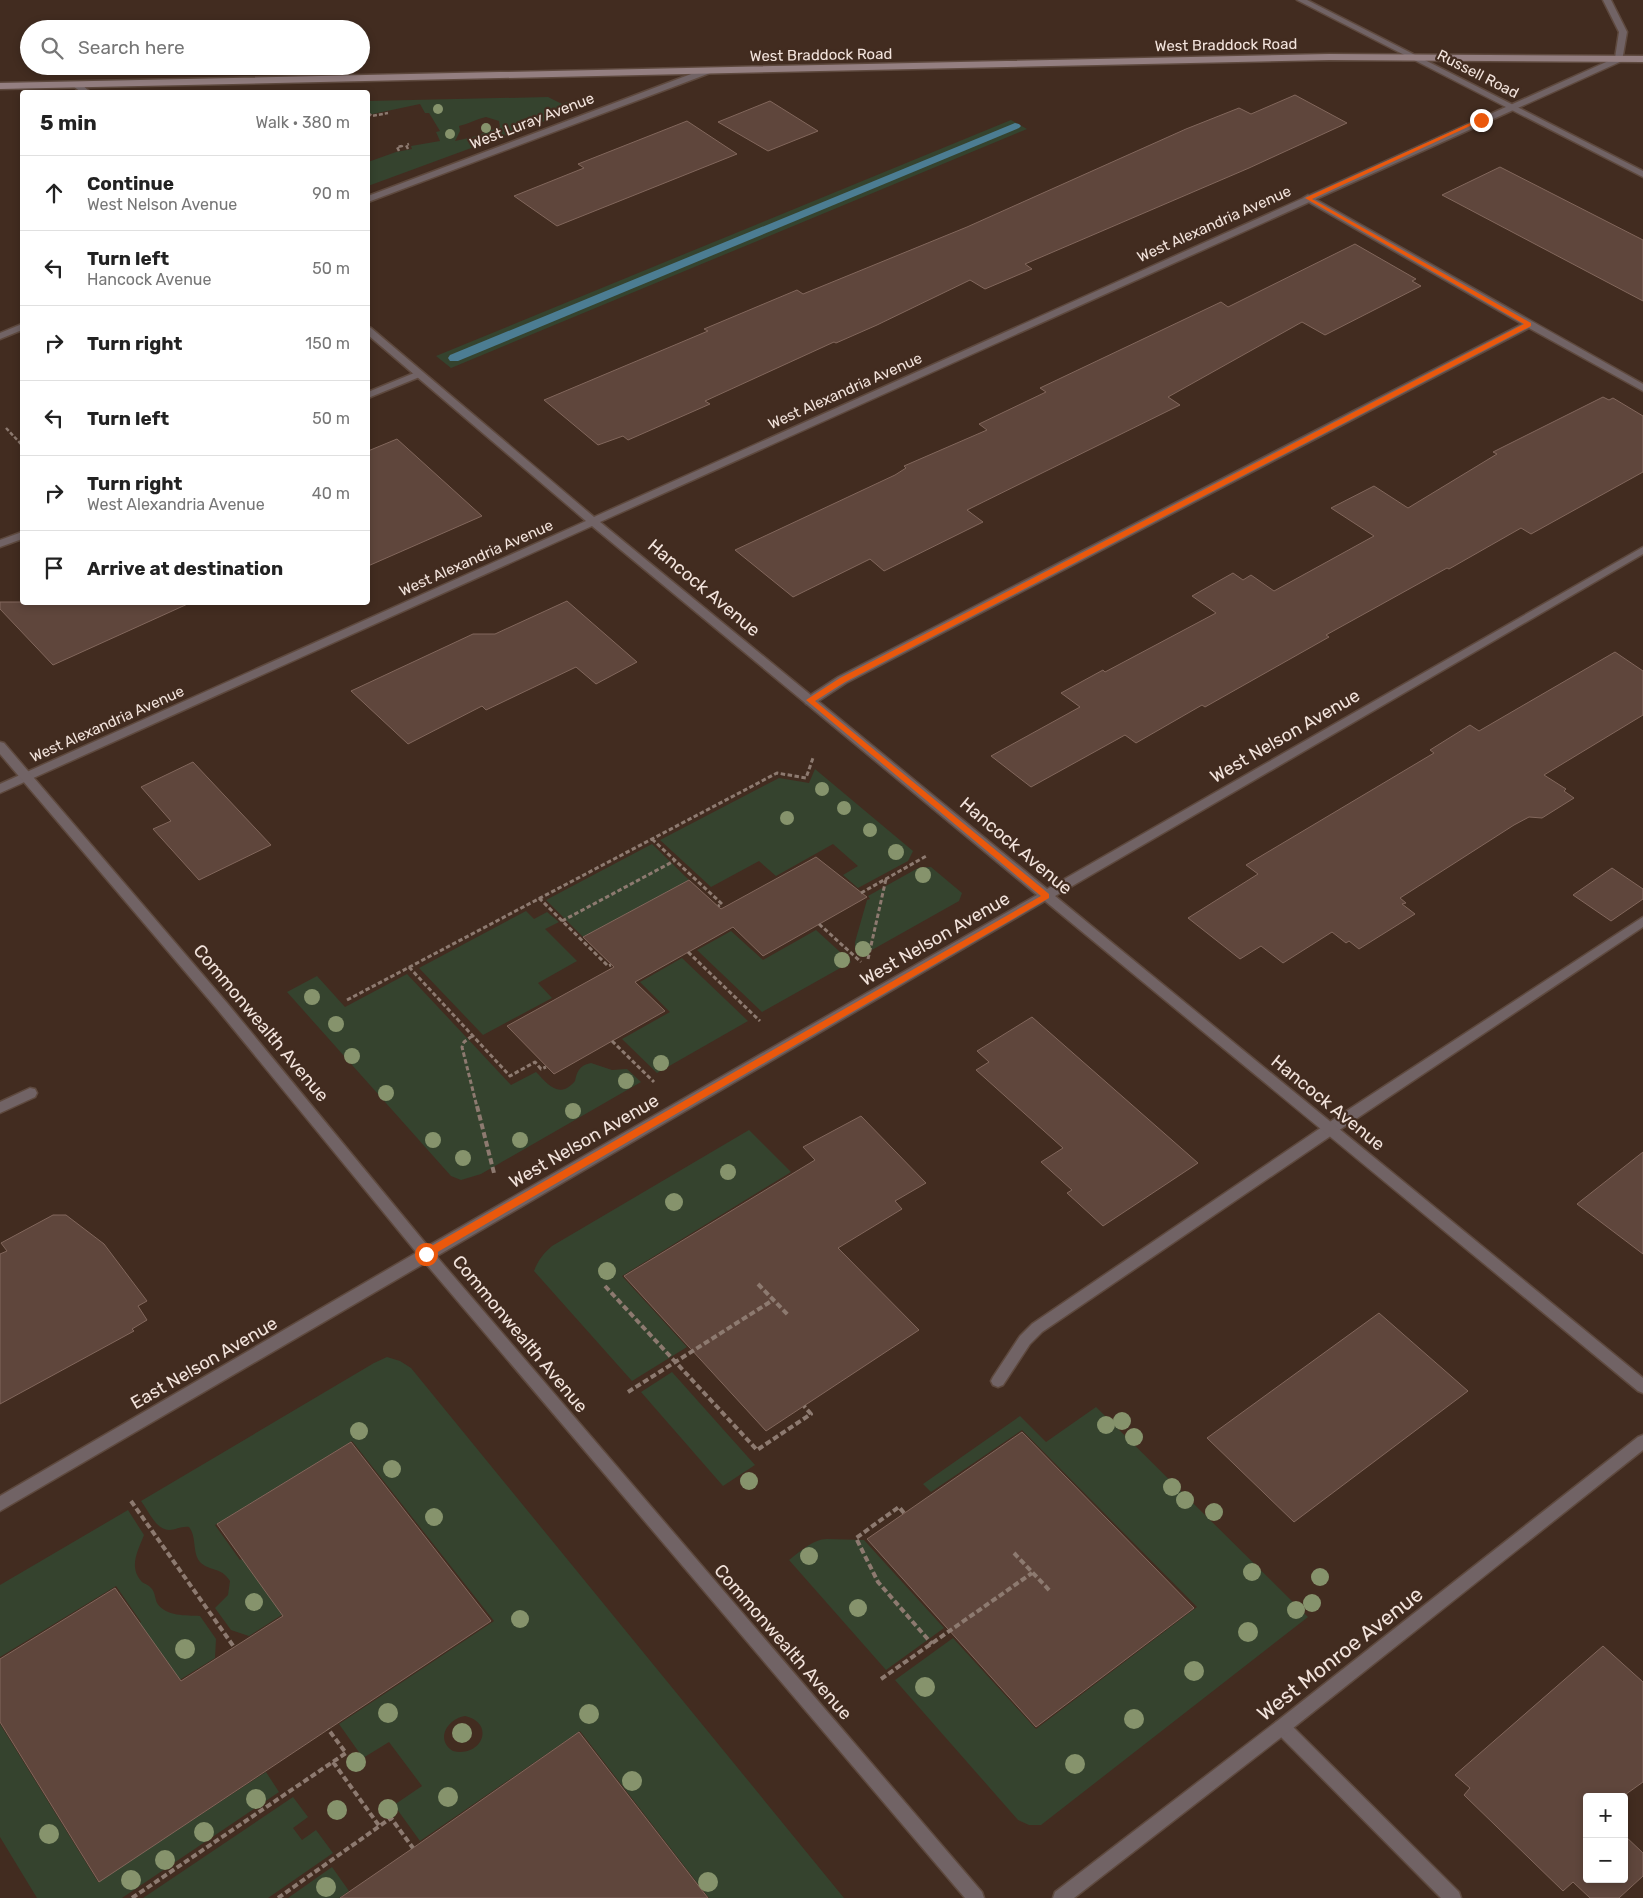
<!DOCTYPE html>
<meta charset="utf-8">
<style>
body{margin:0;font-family:Rubik,sans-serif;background:#f6f6f6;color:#222}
.controls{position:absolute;right:15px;bottom:15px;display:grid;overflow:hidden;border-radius:5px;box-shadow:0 2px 8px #0003}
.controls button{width:45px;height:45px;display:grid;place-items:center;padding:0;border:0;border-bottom:1px solid #e0e0e0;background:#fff;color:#222;font:25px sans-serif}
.stop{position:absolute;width:15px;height:15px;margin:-11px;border:4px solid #ea580c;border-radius:50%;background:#fff}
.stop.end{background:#ea580c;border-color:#fff;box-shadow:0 1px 5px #0008}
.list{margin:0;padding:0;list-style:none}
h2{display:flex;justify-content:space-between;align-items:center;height:65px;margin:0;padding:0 20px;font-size:21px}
h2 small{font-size:16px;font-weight:400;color:#767676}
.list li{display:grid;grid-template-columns:32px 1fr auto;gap:15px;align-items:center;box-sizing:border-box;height:75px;padding:0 20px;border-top:1px solid #e0e0e0}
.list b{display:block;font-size:19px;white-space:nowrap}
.list p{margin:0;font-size:16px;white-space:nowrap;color:#767676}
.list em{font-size:16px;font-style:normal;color:#767676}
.icon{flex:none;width:28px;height:28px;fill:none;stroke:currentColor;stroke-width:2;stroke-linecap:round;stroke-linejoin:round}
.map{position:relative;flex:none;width:1643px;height:1898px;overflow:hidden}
.search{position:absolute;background:#fff;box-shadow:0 2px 8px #0003;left:20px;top:20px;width:350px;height:55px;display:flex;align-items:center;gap:12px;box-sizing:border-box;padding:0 18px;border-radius:28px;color:#767676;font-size:19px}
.panel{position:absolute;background:#fff;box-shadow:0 2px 8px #0003;left:20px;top:90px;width:350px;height:515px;border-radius:5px}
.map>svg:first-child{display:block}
.green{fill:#35432e;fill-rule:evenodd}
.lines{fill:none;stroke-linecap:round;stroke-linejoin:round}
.stream{fill:#4c7d93;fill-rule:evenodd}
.building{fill:#5f463c;stroke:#82675c}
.service-casing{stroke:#5e493e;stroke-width:3}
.minor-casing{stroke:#5e493e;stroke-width:3}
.tertiary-casing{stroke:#5e493e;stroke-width:3}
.secondary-casing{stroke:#5e493e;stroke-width:3}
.path-far2{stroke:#8d7a70;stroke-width:2.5;stroke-dasharray:4 2;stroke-linecap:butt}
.path-far1{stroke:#8d7a70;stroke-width:3;stroke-dasharray:4.5 2.5;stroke-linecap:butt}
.path{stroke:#8d7a70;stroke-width:4;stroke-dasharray:6 3;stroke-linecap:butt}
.service{fill:#716365;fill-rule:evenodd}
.minor{fill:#716365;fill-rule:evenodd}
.tertiary{fill:#716365;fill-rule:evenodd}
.secondary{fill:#947f81;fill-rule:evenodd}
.tree{fill:#86936c}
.route{fill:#ea580c}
.labels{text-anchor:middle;stroke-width:4.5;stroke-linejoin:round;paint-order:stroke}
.far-street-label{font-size:15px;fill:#f2e3dc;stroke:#422c20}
.street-label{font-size:18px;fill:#f2e3dc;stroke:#422c20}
.near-street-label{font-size:21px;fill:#f2e3dc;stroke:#422c20}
</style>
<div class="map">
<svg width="1643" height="1898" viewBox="0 0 1643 1898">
<rect width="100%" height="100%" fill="#422c20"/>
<path class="green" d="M548,97L562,104L570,101V109L561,115L368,186V162L396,152L412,149L411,146L440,141L436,132L440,131L429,113H425L420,104L368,115V101ZM486,117L499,121L500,127L473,137L455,141L460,131L459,126C469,124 476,119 486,117Z
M1011,120L1027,129L451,368L436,356Z
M815,769L913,851L908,861L858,888L843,875L858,866L833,844L776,876L759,861L711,887L660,840L779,778L809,783Z
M652,844L689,880L583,937L546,900Z
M931,867L962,893L959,901L863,955L855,949V942L867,900L870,899L868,896L918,868Z
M526,911L534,919L547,912L559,922L545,929L577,961L538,983L552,998L483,1035L419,968Z
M816,930L851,962L762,1012L697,950L731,931L763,960Z
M682,958L748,1021L657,1073L622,1039L670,1012L640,982Z
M407,974L511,1085L536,1072C548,1084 559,1100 575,1081C577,1071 580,1065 591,1063L612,1070L627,1069L641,1082L481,1174L461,1180L451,1176L287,992L317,976L345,1007Z
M749,1130L791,1172L622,1276L687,1347L632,1381L534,1271C538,1260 544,1253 552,1246Z
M387,1357L400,1361L411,1368L844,1898H709L580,1731L420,1841L394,1805L422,1786L389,1742L363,1758L339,1724L494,1621L352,1441L215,1525L240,1560L261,1547L302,1602L249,1636L231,1630L215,1608L228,1595L230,1581C220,1566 210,1572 200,1562C192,1552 197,1537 189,1527C181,1526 176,1530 169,1530C156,1530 148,1510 141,1501L374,1363ZM465,1716C496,1723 482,1758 453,1751C435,1740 447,1719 465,1716Z
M672,1372L755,1465L723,1486L641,1392Z
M1096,1407L1308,1617L1041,1825H1029L1018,1820L895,1680L953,1638L1036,1729L1197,1607L1022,1430L931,1492L923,1484L1020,1416L1046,1442Z
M128,1510L144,1535C138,1551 128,1567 142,1582C145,1584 149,1585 152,1589C155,1593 155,1598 157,1603C166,1617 186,1615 200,1616L216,1639L215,1658L157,1694L118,1636L141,1622L116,1586L0,1657V1585Z
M827,1539L864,1540L944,1628L886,1670L789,1560C800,1552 813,1539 827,1539Z
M0,1724L98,1882L266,1772L279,1792L122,1898H37L0,1837Z
M293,1797L308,1817L293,1828L302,1840L316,1830L333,1853L268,1898H143Z
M332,1867L349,1891L339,1898H288Z"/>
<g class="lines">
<path class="stream" d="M1015,123L1019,124L1021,126L1019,128L458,361H450L448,358L450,355Z"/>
</g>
<path class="building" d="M1295,95L1347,123L1249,168L1025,264L1032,269L985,289L970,280L877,325L836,343L834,342L705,401L710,404L628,440L623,436L598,445L544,400L708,331L704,329L797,290L803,294L967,227L1186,129L1239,108L1251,114Z
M770,101L818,131L768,151L718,122Z
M687,121L737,154L557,226L514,196L584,168L578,164Z
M1500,167L1643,240V301L1442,195Z
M1355,244L1416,279L1412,281L1421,286L1325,335L1302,322L1168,397L1180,405L967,510L983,522L884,571L870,559L793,597L735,550L895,475L906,468L904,466L987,430L979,424L1046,392L1040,388L1221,302L1228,307Z
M1603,397L1609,400L1613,398L1643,416V472L1531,534L1521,528L1449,569L1447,568L1326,635L1329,637L1205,707L1202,705L1136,743L1125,735L1031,787L991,756L1080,707L1061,693L1103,670L1105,672L1216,613L1192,596L1233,573L1243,580L1251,575L1274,591L1374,536L1331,508L1374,486L1408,508L1497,454L1493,452Z
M397,439L482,516L368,566V451Z
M567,601L637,662L596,684L576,667L486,710L482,706L408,744L351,691L473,634H495Z
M0,602H192L53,665L0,609Z
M1615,652L1643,671V715L1544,775L1566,789L1564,791L1574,798L1542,818L1529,817L1514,825L1400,898L1406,903L1402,904L1415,914L1359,949L1349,941L1346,943L1332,932L1283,963L1261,946L1240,959L1188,918L1258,874L1246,865L1434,753L1430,750L1470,725L1479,731Z
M193,762L271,845L199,880L153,829L171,821L141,787Z
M816,857L867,897L763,956L733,927L635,982L665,1011L554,1074L507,1026L614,967L583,937L689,880L721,909Z
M1612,868L1643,889V899L1611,921L1573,895Z
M1032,1017L1198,1163L1103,1226L1067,1193L1072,1190L1041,1162L1063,1148L976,1070L989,1062L977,1051Z
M861,1116L926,1183L895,1201L902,1209L838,1248L919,1330L766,1431L624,1276L815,1160L803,1147Z
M1643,1152V1254L1577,1204Z
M53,1215H66L104,1244L147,1301L138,1306L147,1320L132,1329L134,1331L0,1404V1254L7,1251L1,1243Z
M1379,1313L1468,1391L1294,1522L1207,1438Z
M1022,1432L1194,1608L1036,1727L867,1539Z
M351,1442L491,1621L99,1882L0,1722V1659L115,1588L181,1681L283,1616L217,1524Z
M1603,1646L1643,1682V1782L1622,1797H1587V1879H1624V1835L1643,1853V1876L1619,1898H1590L1573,1882L1563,1891L1464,1795L1470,1788L1455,1775Z
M579,1732L708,1898H340L413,1848Z"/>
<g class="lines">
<g class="service-casing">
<path id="service" d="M1308,195L1643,384V391L1529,328L846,683L814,704H806L804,701L806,698L838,677L1522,324L1305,200L1303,198Z
M419,371L422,372V376L368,398V392Z
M22,532V539L0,547V540Z
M1643,917V927L1335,1133L1042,1332L1030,1344L1003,1385L998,1387L993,1385L991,1381L993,1377L1020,1336L1032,1324L1325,1125Z
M30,1088L35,1089L37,1093L35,1097L0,1113V1102Z
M1282,1720L1288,1722L1459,1892L1461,1898H1441L1276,1732L1274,1727L1276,1722Z"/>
</g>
<g class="minor-casing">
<path id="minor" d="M1603,0H1611L1627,32L1622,61L600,522L1047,889L1643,547V554L1055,896L1643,1378V1393L1638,1391L1045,901L0,1511V1496L421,1250L1037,895L592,526L0,793V784L586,521L368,335V327L371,328L594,517L1615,58L1619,32Z
M707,68L710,69V73L368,202V196Z
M73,82H79L90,92H81L73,86Z
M22,324V330L0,339V333Z"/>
</g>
<g class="tertiary-casing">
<path id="tertiary" d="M1297,0H1307L1643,171V177Z
M0,742L4,743L227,1003L431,1250L982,1892L984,1898H965L421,1258L217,1009L0,754Z
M1643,1435V1450L1288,1732L1074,1898H1053L1055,1892L1276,1722L1638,1437Z"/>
</g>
<g class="secondary-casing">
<path id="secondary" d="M1329,54L1643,56V62L1329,60L0,89V83Z"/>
</g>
<path class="path-far2" d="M368,113L372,116L388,113
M408,149L406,145L409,144
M399,151L397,147L402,146L401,144
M6,428L22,445"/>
<path class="path-far1" d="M652,839L722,904L718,906
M861,893L928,855
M539,898L608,966L611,965
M562,921L674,861
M819,924L861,962
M688,952L760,1021
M868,959L886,879
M409,967L510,1076L535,1062L541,1069L546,1067
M347,1000L777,773L806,778L813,758
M472,1036L464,1042L462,1047L477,1107
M612,1041L654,1082"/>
<path class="path" d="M477,1106L494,1173
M758,1284L789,1316
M605,1286L757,1450L811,1414L804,1406
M628,1392L773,1300
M131,1501L234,1647
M904,1513L899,1507L856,1538L878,1582L932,1644
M1014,1553L1050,1591
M881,1679L1032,1573
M333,1762L380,1827
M132,1898L346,1753L328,1729
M278,1898L391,1818L413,1848"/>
<use href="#service" class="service"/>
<use href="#minor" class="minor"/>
<use href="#tertiary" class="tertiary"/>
<use href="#secondary" class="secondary"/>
</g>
<g class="tree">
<circle cx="438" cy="109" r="5"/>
<circle cx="486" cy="128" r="5"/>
<circle cx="450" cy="134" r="5"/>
<circle cx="822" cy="789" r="7"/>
<circle cx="844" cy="808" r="7"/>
<circle cx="787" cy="818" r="7"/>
<circle cx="870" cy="830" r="7"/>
<circle cx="896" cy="852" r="8"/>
<circle cx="923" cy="875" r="8"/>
<circle cx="863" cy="949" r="8"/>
<circle cx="842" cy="960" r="8"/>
<circle cx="312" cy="997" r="8"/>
<circle cx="336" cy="1024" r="8"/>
<circle cx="352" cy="1056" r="8"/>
<circle cx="661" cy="1063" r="8"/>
<circle cx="626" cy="1081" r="8"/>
<circle cx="386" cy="1093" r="8"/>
<circle cx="573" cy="1111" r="8"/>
<circle cx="433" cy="1140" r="8"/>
<circle cx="520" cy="1140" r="8"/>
<circle cx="463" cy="1158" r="8"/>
<circle cx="728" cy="1172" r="8"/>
<circle cx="674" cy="1202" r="9"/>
<circle cx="607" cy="1271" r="9"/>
<circle cx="1122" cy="1421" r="9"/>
<circle cx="1106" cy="1425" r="9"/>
<circle cx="359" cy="1431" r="9"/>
<circle cx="1134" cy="1437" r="9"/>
<circle cx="392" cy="1469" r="9"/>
<circle cx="749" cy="1481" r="9"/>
<circle cx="1172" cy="1487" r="9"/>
<circle cx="1185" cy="1500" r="9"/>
<circle cx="1214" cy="1512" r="9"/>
<circle cx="434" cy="1517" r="9"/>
<circle cx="809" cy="1556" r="9"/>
<circle cx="1252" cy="1572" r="9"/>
<circle cx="1320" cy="1577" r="9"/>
<circle cx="254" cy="1602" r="9"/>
<circle cx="1312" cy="1603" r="9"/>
<circle cx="858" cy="1608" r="9"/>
<circle cx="1296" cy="1610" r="9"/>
<circle cx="520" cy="1619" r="9"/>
<circle cx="1248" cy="1632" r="10"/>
<circle cx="185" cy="1649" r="10"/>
<circle cx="1194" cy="1671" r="10"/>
<circle cx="925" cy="1687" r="10"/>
<circle cx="388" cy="1713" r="10"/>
<circle cx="589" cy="1714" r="10"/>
<circle cx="1134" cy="1719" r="10"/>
<circle cx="462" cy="1733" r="10"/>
<circle cx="356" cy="1762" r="10"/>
<circle cx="1075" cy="1764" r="10"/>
<circle cx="632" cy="1781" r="10"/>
<circle cx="448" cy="1797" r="10"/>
<circle cx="256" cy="1799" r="10"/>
<circle cx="388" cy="1809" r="10"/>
<circle cx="337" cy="1810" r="10"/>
<circle cx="204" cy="1832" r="10"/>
<circle cx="49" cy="1834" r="10"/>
<circle cx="165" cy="1860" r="10"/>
<circle cx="131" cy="1880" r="10"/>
<circle cx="708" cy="1882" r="10"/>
<circle cx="326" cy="1887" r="10"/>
</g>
<path class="route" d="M1479,119L1483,120L1312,199L1531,323V326L845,682L815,701L1049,894V898L429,1257H423V1251L1041,896L806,700L840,678L1524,324L1305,198Z"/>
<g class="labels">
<g class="far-street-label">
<text transform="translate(1226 45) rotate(-1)" y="5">West Braddock Road</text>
<text transform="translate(821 55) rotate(-1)" y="5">West Braddock Road</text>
<text transform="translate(1478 74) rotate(27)" y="5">Russell Road</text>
<text transform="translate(532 121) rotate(-21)" y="5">West Luray Avenue</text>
<text transform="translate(1214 224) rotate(-24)" y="5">West Alexandria Avenue</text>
<text transform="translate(845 391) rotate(-24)" y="5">West Alexandria Avenue</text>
<text transform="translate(476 558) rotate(-24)" y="5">West Alexandria Avenue</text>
<text transform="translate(107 724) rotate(-24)" y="5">West Alexandria Avenue</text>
</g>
<g class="street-label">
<text transform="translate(704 588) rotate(40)" y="6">Hancock Avenue</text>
<text transform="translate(1285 736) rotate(-30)" y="6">West Nelson Avenue</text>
<text transform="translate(1016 846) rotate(40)" y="6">Hancock Avenue</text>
<text transform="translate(935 939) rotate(-30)" y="6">West Nelson Avenue</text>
<text transform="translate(261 1023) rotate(50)" y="6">Commonwealth Avenue</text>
<text transform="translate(1328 1103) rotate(39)" y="6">Hancock Avenue</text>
<text transform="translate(584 1141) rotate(-30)" y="6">West Nelson Avenue</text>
<text transform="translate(520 1334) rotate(50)" y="6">Commonwealth Avenue</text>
<text transform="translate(204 1363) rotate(-30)" y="6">East Nelson Avenue</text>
<text transform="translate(783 1642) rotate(49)" y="6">Commonwealth Avenue</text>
</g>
<g class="near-street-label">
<text transform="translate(1340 1654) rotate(-38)" y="7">West Monroe Avenue</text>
</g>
</g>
</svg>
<div class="controls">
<button>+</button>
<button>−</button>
</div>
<div class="stop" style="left:426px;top:1254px"></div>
<div class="stop end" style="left:1481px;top:120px"></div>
<div class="search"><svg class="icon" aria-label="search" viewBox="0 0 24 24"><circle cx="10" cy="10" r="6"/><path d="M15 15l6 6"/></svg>Search here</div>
<section class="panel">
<h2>5 min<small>Walk · 380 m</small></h2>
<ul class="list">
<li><svg class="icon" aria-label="ahead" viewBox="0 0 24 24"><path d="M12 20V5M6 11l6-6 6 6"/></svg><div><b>Continue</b><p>West Nelson Avenue</p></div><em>90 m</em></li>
<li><svg class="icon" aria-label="left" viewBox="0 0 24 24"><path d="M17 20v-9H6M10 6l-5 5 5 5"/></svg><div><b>Turn left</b><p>Hancock Avenue</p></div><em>50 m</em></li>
<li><svg class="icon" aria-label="right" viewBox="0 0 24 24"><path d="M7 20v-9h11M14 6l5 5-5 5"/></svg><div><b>Turn right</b></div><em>150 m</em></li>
<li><svg class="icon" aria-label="left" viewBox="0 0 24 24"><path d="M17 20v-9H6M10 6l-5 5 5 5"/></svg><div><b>Turn left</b></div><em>50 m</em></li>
<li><svg class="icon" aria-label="right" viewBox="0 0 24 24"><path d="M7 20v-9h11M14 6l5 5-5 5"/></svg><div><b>Turn right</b><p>West Alexandria Avenue</p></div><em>40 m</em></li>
<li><svg class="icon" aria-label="arrive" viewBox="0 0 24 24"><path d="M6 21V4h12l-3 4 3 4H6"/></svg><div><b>Arrive at destination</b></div></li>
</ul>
</section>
</div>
